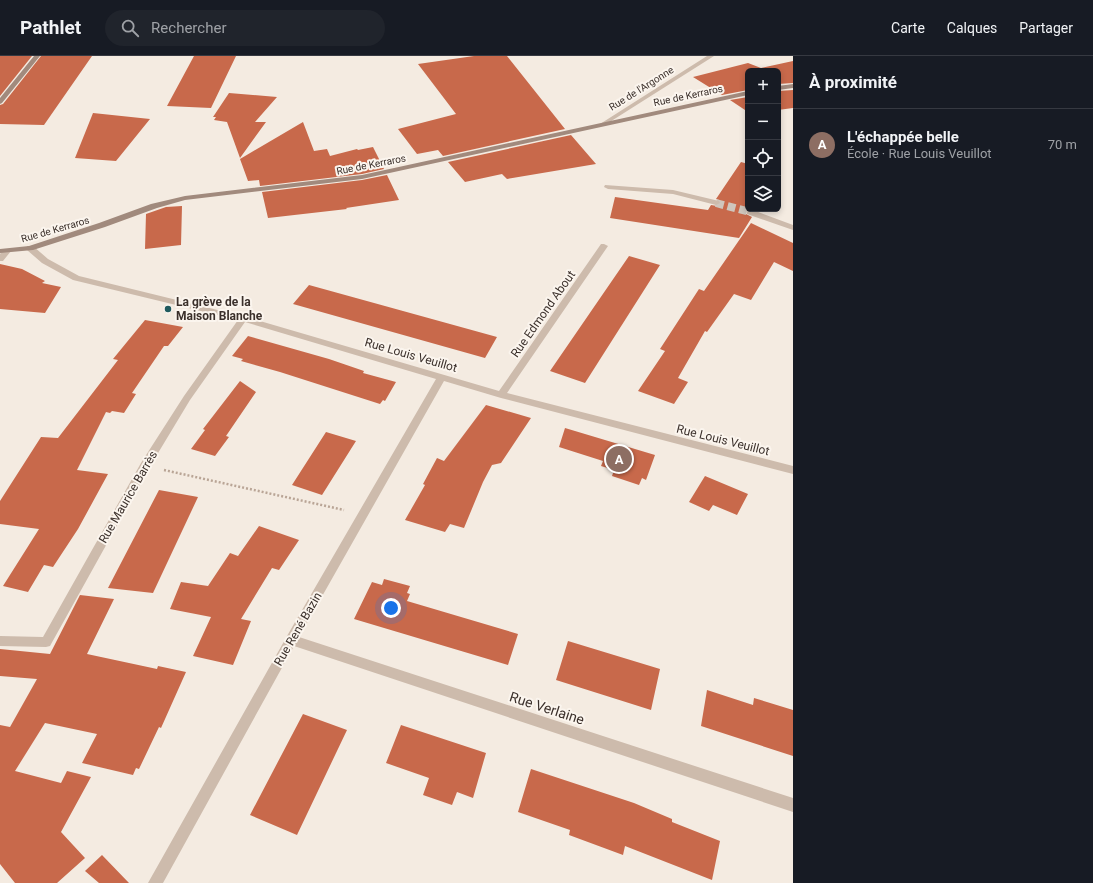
<!DOCTYPE html>
<html lang="fr">
<meta charset="utf-8">
<style>
body{margin:0;font-family:Roboto,sans-serif;background:#20242c;color:#f1f3f6}
.controls{position:absolute;right:12px;top:12px;display:grid;overflow:hidden;border-radius:6px;box-shadow:0 2px 6px #0003}
.controls button{width:36px;height:36px;display:grid;place-items:center;padding:0;border:0;border-bottom:1px solid #363941;background:#171b24;color:#f1f3f6;font:20px sans-serif}
.you{position:absolute;left:391px;top:552px;width:14px;height:14px;margin:-10px;border:3px solid #fff;border-radius:50%;background:#1a73e8;box-shadow:0 0 0 6px #1a73e833}
.badge{display:grid;place-items:center;width:26px;height:26px;border-radius:50%;background:#92aeb2;color:#fff;font-size:13px;font-weight:700}
.pin{position:absolute;translate:-50% -50%;border:2px solid #fff;box-shadow:0 1px 4px #0006}
.list{margin:0;padding:0;list-style:none}
h2{display:flex;justify-content:space-between;align-items:center;height:52px;margin:0;padding:0 16px;font-size:17px}
h2 small{font-size:13px;font-weight:400;color:#9ea1a6}
.list li{display:grid;grid-template-columns:26px 1fr auto;gap:12px;align-items:center;box-sizing:border-box;height:72px;padding:0 16px;border-top:1px solid #363941}
.list b{display:block;font-size:15px;white-space:nowrap}
.list p{margin:0;font-size:13px;white-space:nowrap;color:#9ea1a6}
.list em{font-size:13px;font-style:normal;color:#9ea1a6}
.icon{flex:none;width:22px;height:22px;fill:none;stroke:currentColor;stroke-width:2;stroke-linecap:round;stroke-linejoin:round}
.map{position:relative;flex:none;width:793px;height:827px;overflow:hidden}
header{display:flex;align-items:center;gap:24px;box-sizing:border-box;height:56px;padding:0 20px;background:#171b24;border-bottom:1px solid #363941}
header strong{font-size:19px}
nav{display:flex;gap:22px;margin-inline-start:auto;font-size:14px}
.search{width:280px;height:36px;background:#20242c;display:flex;align-items:center;gap:10px;box-sizing:border-box;padding:0 14px;border-radius:22px;color:#9ea1a6;font-size:15px}
main{display:flex}
aside{flex:1;background:#171b24}
.map>svg:first-child{display:block}
.building{fill:#c8694b}
.lines{fill:none;stroke-linecap:round;stroke-linejoin:round}
.street-tunnel{stroke:#cfc6bd;stroke-width:8;stroke-dasharray:8 4;stroke-linecap:butt}
.path{stroke:#b9a596;stroke-width:2.5;stroke-dasharray:2 2;stroke-linecap:butt}
.street{fill:#cdbbac;fill-rule:evenodd}
.secondary{fill:#a18a7d;fill-rule:evenodd}
.poi-dot{fill:#1f5a5e;stroke:#fbf5ee;stroke-width:1.5}
.labels{text-anchor:middle;stroke-width:4;stroke-linejoin:round;paint-order:stroke}
.far-street-label{font-size:10px;fill:#3b302b;stroke:#fbf5ee}
.poi-label{font-size:12px;font-weight:bold;fill:#3b302b;stroke:#fbf5ee;text-anchor:start}
.street-label{font-size:12px;fill:#3b302b;stroke:#fbf5ee}
.near-street-label{font-size:14px;fill:#3b302b;stroke:#fbf5ee}
</style>
<header>
<strong>Pathlet</strong>
<div class="search"><svg class="icon" aria-label="search" viewBox="0 0 24 24"><circle cx="10" cy="10" r="6"/><path d="M15 15l6 6"/></svg>Rechercher</div>
<nav><a>Carte</a><a>Calques</a><a>Partager</a></nav>
</header>
<main>
<div class="map">
<svg width="793" height="827" viewBox="0 0 793 827">
<rect width="100%" height="100%" fill="#f4ebe1"/>
<path class="building" d="M0,0H32L0,40Z
M41,0H92L44,69L0,68V49L3,48Z
M194,0H236L211,52L167,50Z
M474,0H507L565,73L443,100L438,94L417,98L398,73L456,58L418,8Z
M793,5V27L778,28V15H748V34L722,39L693,21L748,7L761,12Z
M793,34V52L778,54V35Z
M229,37L277,41L255,66H266L240,102L227,66L214,64L216,61H213Z
M748,41V56L730,44Z
M93,57L150,63L116,105L75,102Z
M303,66L314,95L327,93L330,100L357,93L358,94L373,91L384,113L362,118L260,130L259,124L248,125L240,103Z
M571,79L596,108L507,123L502,118L465,126L448,106Z
M741,106L748,108V152L746,153V158L752,161L739,182L610,162L615,141L708,154L711,149L717,150L721,146L719,144L716,143Z
M387,119L399,144L346,152L347,153L268,162L262,136L362,124Z
M182,150L181,189L145,193L146,158L166,151Z
M751,167L793,187V215L774,206L751,244L734,238L707,276L705,275L678,322L688,326L674,348L638,335L665,295L660,293L699,233L704,235Z
M629,200L660,209L585,327L550,315Z
M0,208L22,213L45,225L42,227L61,231L45,257L0,253Z
M309,229L497,281L485,302L293,248Z
M145,264L183,271L168,290H164L132,337L136,338L124,357L112,355L110,357L106,356L77,414L108,418L78,473L53,511L44,509L28,536L3,530L39,473L0,468V445L41,381L58,382L118,304L113,303Z
M248,280L329,303L364,315L363,317L396,326L385,345L383,344L380,348L280,316L241,305L243,303L232,300Z
M240,325L256,336L226,380L229,381L215,400L191,393L205,374L203,373Z
M486,349L531,362L501,407L492,409L483,426L464,472L450,468L445,476L405,464L425,429L423,428L437,402L444,405Z
M565,372L655,399L646,424L642,422L639,429L612,420L614,414L601,410L603,405L559,391Z
M326,376L356,385L322,439L292,429Z
M705,420L748,438L737,459L713,449L709,455L689,446Z
M159,434L198,441L153,537L108,532Z
M259,470L299,484L279,514L272,512L241,563L251,565L233,609L193,600L211,561L170,553L181,526L208,530L230,497L238,500Z
M384,523L410,530L407,537L410,538L407,545L518,578L508,609L354,563L372,526L382,529Z
M80,539L114,543L87,598L157,613L158,610L186,616L161,672L159,671L139,713L136,712L133,719L82,707L97,678L45,667L15,715L61,727L67,715L91,721L61,776L85,802L57,827H15L0,808V669L10,671L37,623L0,620V593L50,598Z
M568,585L660,613L651,654L556,624Z
M707,634L753,649L754,642L793,654V700L701,670Z
M303,658L347,674L297,779L250,759Z
M401,669L486,697L473,742L457,736L452,749L423,739L429,722L386,707Z
M531,713L634,747L672,763V766L720,785L712,824L625,790L623,799L569,779L570,774L518,756Z
M102,799L129,827H99L85,815Z"/>
<g class="lines">
<path class="street-tunnel" d="M716,147L750,156"/>
<path class="path" d="M164,414L344,454"/>
<path class="street" d="M707,0H714L605,69L600,68Z
M605,129L673,134L719,145L720,147L716,149L673,138L608,133L604,131Z
M747,154H753L793,169V174L747,158Z
M601,188H604L608,190L507,337L793,410V418L501,342L444,325L299,581L793,742V756L294,590L163,827H148L287,580L436,323L245,266L190,344L149,412L50,590L46,591L0,590V580L43,581L141,407L184,340L238,264L73,224L42,207L27,194V190H33L48,203L79,220L246,261L499,335Z
M4,193H10L11,195L3,205H0V198Z"/>
<path class="secondary" d="M34,0H40L2,47L0,48V42Z
M793,28V32L778,34V30Z
M748,35V39L362,123L185,144L157,152L105,171L33,194L0,197V193L29,190L99,167L151,148L185,140L362,119Z"/>
</g>
<circle class="poi-dot" cx="168" cy="253" r="4"/>
<g class="labels">
<g class="far-street-label">
<text transform="translate(641 32) rotate(-32)" y="4">Rue de l'Argonne</text>
<text transform="translate(688 39) rotate(-12)" y="4">Rue de Kerraros</text>
<text transform="translate(371 108) rotate(-11)" y="4">Rue de Kerraros</text>
<text transform="translate(55 173) rotate(-16)" y="4">Rue de Kerraros</text>
</g>
<g class="poi-label">
<text x="176" y="250">La grève de la<tspan x="176" dy="14">Maison Blanche</tspan></text>
</g>
<g class="street-label">
<text transform="translate(543 258) rotate(-55)" y="4">Rue Edmond About</text>
<text transform="translate(411 299) rotate(16)" y="4">Rue Louis Veuillot</text>
<text transform="translate(723 384) rotate(14)" y="4">Rue Louis Veuillot</text>
<text transform="translate(128 441) rotate(-60)" y="4">Rue Maurice Barrès</text>
<text transform="translate(298 573) rotate(-60)" y="4">Rue René Bazin</text>
</g>
<g class="near-street-label">
<text transform="translate(547 652) rotate(18)" y="5">Rue Verlaine</text>
</g>
</g>
</svg>
<div class="controls">
<button>+</button>
<button>−</button>
<button><svg class="icon" aria-label="locate" viewBox="0 0 24 24"><circle cx="12" cy="12" r="6"/><path d="M12 2v4M12 18v4M2 12h4M18 12h4"/></svg></button>
<button><svg class="icon" aria-label="layers" viewBox="0 0 24 24"><path d="M12 4l9 5-9 5-9-5zM3 14l9 5 9-5"/></svg></button>
</div>
<div class="you"></div>
<div class="pin badge" style="left:619px;top:403px;background:#8d6e63">A</div>
</div>
<aside>
<h2>À proximité<small></small></h2>
<ul class="list">
<li><span class="badge" style="background:#8d6e63">A</span><div><b>L'échappée belle</b><p>École · Rue Louis Veuillot</p></div><em>70 m</em></li>
</ul>
</aside>
</main>
